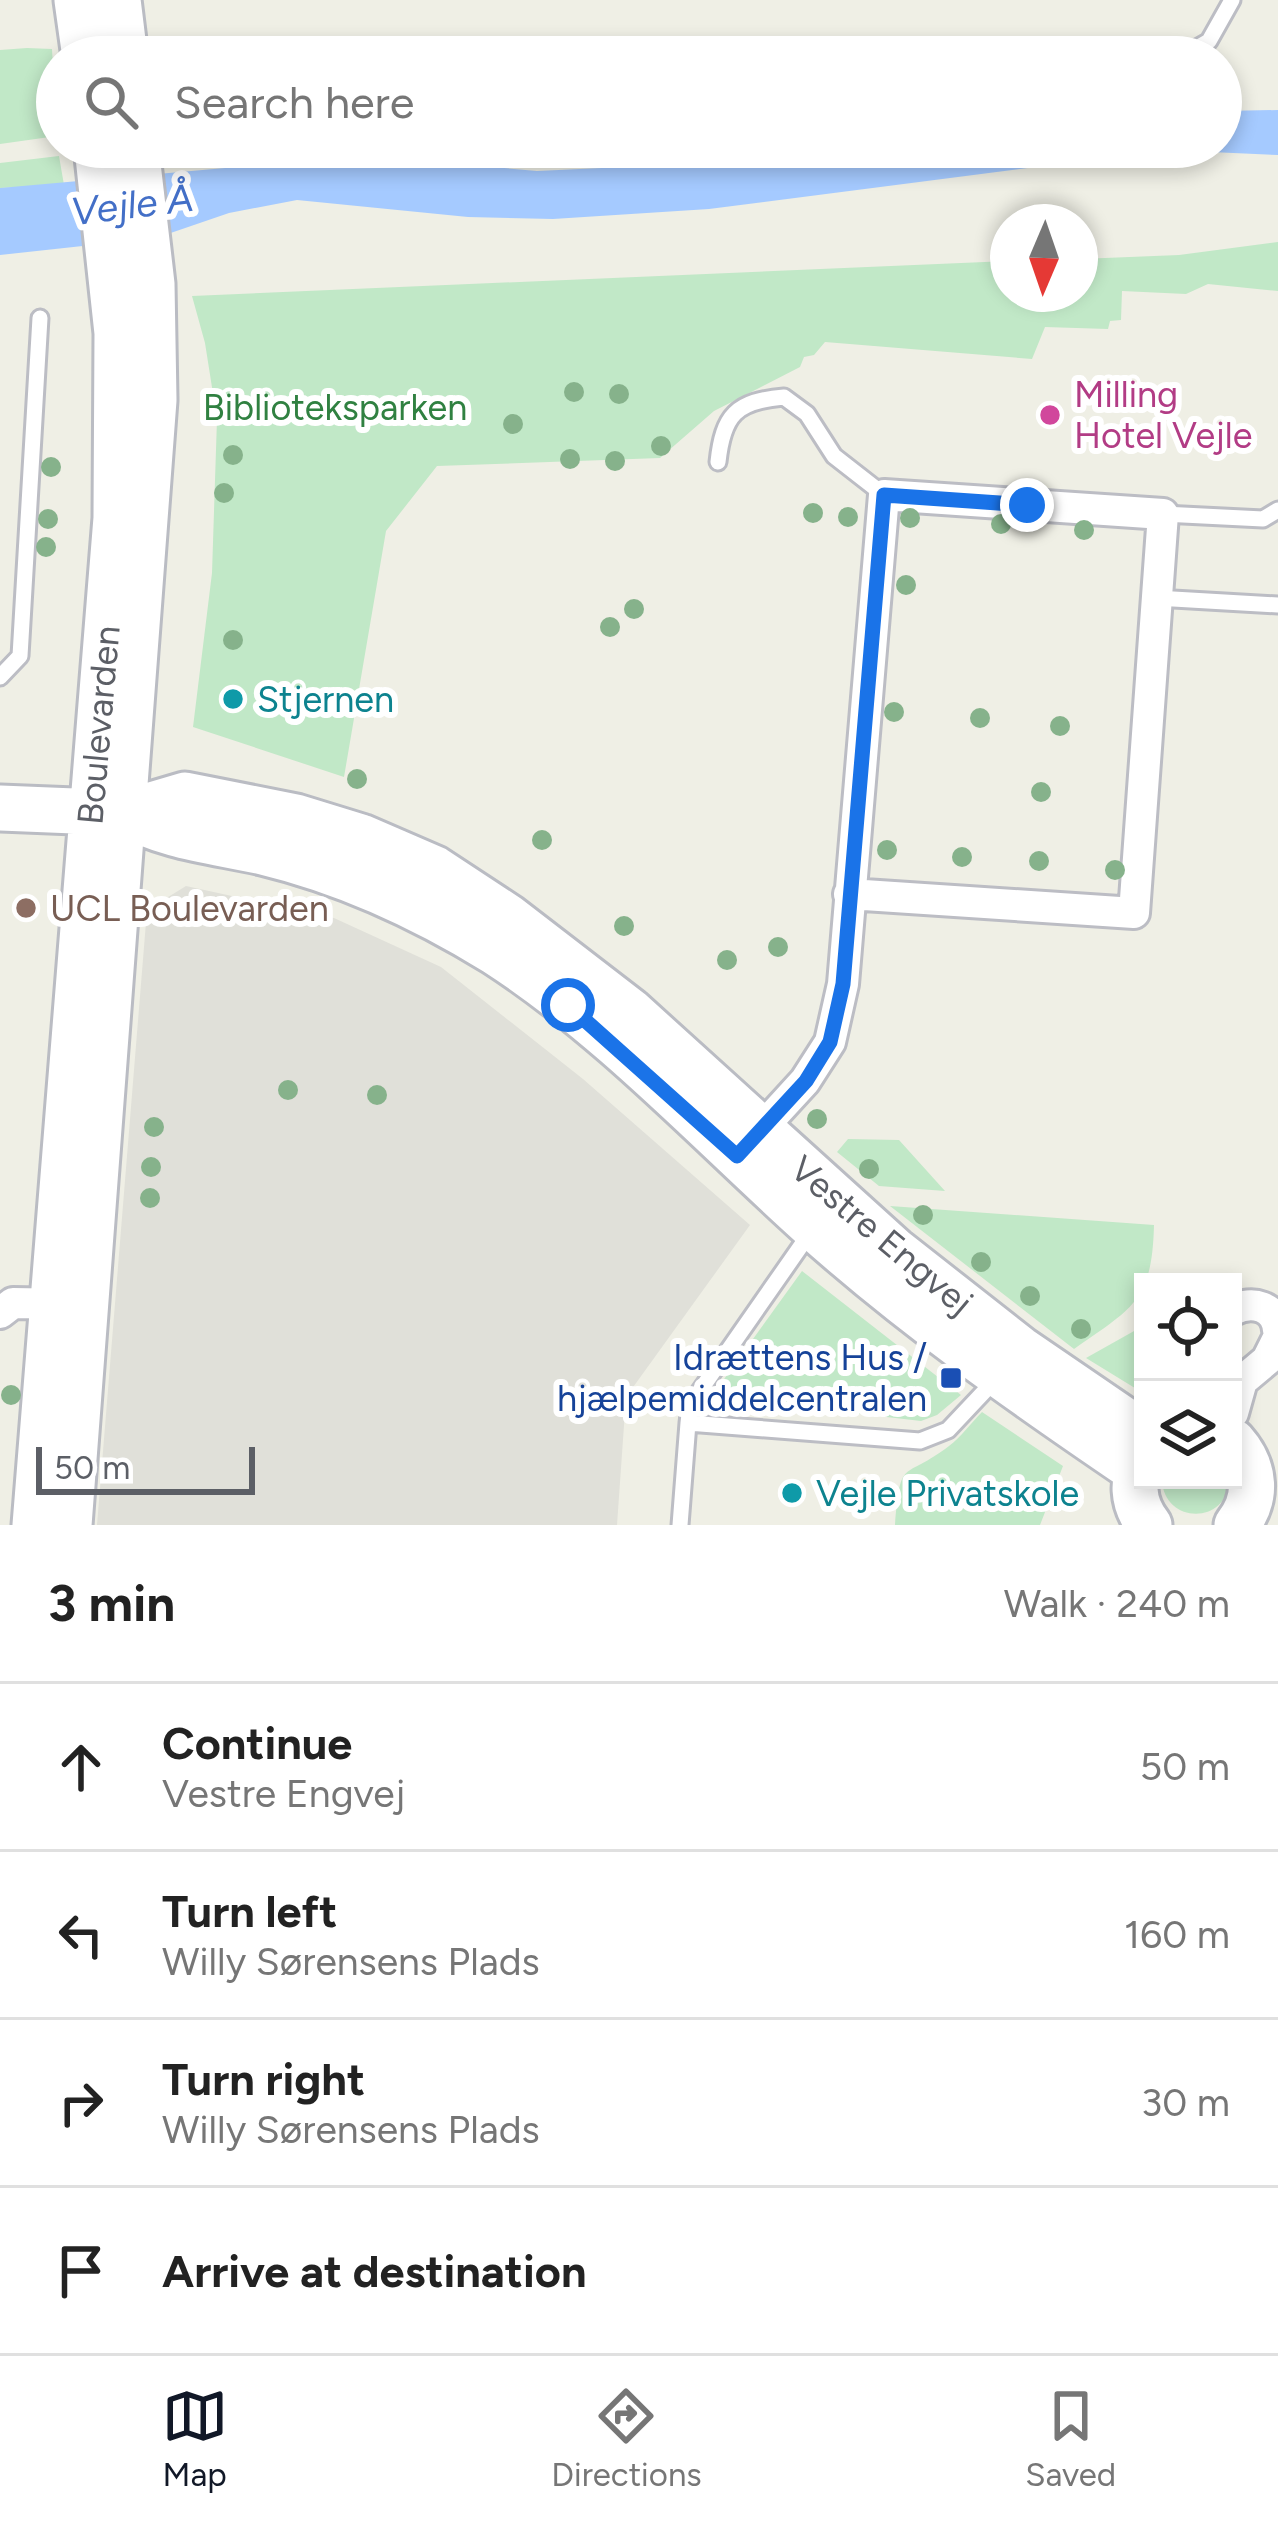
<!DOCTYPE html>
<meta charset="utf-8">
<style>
body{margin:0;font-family:Figtree,sans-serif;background:#f2f2f2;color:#222}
.controls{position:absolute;right:36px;bottom:36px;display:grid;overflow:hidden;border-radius:0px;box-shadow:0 6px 18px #0003}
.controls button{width:108px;height:108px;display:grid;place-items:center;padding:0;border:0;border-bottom:3px solid #e0e0e0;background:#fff;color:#222;font:60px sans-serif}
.compass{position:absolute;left:990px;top:204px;width:108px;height:108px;border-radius:50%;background:#fff;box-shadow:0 6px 18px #0003;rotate:182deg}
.scale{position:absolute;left:36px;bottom:30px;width:219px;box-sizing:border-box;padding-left:12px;border:6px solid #5c5f66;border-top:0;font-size:33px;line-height:42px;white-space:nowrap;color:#5c5f66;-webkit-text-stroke:9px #fff;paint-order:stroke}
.stop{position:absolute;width:36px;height:36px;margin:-27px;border:9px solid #1a73e8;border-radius:50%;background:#fff}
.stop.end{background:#1a73e8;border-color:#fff;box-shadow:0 3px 12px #0008}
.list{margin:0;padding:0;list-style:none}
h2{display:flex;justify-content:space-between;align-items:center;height:156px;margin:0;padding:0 48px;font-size:51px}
h2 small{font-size:39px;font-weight:400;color:#767676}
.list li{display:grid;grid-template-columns:78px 1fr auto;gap:36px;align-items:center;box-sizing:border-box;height:168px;padding:0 48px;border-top:3px solid #e0e0e0}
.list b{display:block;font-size:45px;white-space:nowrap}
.list p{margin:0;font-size:39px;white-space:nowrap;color:#767676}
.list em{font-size:39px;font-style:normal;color:#767676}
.icon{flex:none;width:66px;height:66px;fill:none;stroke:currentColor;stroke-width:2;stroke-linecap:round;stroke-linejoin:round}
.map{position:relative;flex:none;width:1278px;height:1525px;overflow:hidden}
.search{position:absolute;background:#fff;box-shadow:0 6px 18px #0003;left:36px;right:36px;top:36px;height:132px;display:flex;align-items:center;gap:30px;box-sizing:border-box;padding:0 42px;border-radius:66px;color:#767676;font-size:45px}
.sheet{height:828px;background:#fff}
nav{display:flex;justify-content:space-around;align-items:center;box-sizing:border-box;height:168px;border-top:3px solid #e0e0e0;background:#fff;font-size:33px;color:#767676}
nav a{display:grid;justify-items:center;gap:6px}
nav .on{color:#111827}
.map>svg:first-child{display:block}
.industrial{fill:#e0e0d9}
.green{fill:#c1e8c7}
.water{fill:#a5caff}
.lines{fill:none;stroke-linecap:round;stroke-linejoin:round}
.lane-casing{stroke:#bcbdc4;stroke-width:21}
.street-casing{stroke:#bcbdc4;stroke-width:36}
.secondary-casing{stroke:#babcc3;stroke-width:51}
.lane{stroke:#fff;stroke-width:15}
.street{stroke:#fff;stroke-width:30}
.secondary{stroke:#fff;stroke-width:45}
.tree{fill:#86b28b}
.route{stroke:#1a73e8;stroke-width:15}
.hotel-dot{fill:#d1479c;stroke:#fff;stroke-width:4.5}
.culture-dot{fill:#0f9aa8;stroke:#fff;stroke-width:4.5}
.education-dot{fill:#8d6e63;stroke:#fff;stroke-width:4.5}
.transit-dot{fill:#1a4fb4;stroke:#fff;stroke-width:4.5}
.labels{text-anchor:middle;stroke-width:12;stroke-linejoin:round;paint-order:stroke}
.hotel-label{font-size:36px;fill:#b23c85;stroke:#fff;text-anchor:start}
.park-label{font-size:36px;fill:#308141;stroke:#fff}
.culture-label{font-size:36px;fill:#0d838f;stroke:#fff;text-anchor:start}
.street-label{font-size:36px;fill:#5c5f66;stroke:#fff}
.education-label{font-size:36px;fill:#785e54;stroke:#fff;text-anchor:start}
.transit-label{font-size:36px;fill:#164399;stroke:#fff;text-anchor:end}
.water-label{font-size:39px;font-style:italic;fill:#436fc7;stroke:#fff}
</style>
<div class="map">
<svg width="1278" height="1525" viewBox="0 0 1278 1525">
<rect width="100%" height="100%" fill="#efefe5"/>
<path class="industrial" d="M186,886L334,918L441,967L583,1079L750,1225L626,1397L617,1525H97L147,910Z"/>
<path class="green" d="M27,48L52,49L57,136L0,144V50Z
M59,156L64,185L0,188V163Z
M1278,242V291L1208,284L1186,294L1122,291L1121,320L1110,321L1108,329L1045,327L1032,359L825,342L814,355L804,357L800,367L714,411L660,458L437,466L386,531L344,777L193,727L212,573L217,419L205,343L192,296L1008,261V294H1080V259L1179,255Z
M848,1139L899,1140L945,1191L879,1186L837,1152Z
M890,1206L1154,1225C1152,1301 1134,1307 1074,1349Z
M802,1271L961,1395L937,1415L921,1421L724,1398L722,1382Z
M1143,1326V1393L1086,1358Z
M982,1412L1063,1466L1040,1525H895C901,1455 902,1482 949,1446C961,1437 971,1423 982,1412Z
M1162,1480H1229C1228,1525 1164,1525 1162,1480Z"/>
<path class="water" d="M1278,110V155L1167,150L709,209L553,219L468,217L297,200L229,213L156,238L0,255V188L326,159H401L537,171L688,164L834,147H1221V111Z"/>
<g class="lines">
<g class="lane-casing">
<path id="lane" d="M1181,57L1209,41L1232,0
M718,462C723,415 736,401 784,397L807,414L834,456L884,495
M1163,514L1263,519L1278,510
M1156,598L1278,605
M0,677L20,656L40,318
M688,1423L690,1405L812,1230
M680,1525L688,1423L920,1441L948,1430L996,1379"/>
</g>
<g class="street-casing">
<path id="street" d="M749,1142L805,1081L830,1042L843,984L884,495L1163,514L1134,913L849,894
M1233,1310C1252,1300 1276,1306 1278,1330
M0,1313L13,1303L70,1304
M1233,1413L1242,1381L1267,1360L1278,1338"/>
</g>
<g class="secondary-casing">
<path id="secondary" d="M77,0L85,57
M118,0L125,57
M0,808L124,813L185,795L296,817L361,837L435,869L508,917L630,1011L894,1250L1020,1349L1143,1433
M124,813C168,838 214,841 263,852C346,872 422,907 495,952C611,1027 708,1132 810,1224C911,1315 1024,1394 1136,1470
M1233,1442C1256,1468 1258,1498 1237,1525
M1143,1454C1132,1480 1131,1502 1149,1525
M35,1525L116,518L117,333L97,147
M69,1525L154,400L152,284L136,147"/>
</g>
<use href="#lane" class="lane"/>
<use href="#street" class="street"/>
<use href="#secondary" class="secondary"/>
</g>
<g class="tree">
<circle cx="574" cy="392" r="10"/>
<circle cx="619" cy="394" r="10"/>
<circle cx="513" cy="424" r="10"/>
<circle cx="661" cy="446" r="10"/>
<circle cx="233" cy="455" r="10"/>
<circle cx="570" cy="459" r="10"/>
<circle cx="615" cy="461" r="10"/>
<circle cx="51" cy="467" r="10"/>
<circle cx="224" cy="493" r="10"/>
<circle cx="813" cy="513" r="10"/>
<circle cx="848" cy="517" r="10"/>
<circle cx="910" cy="518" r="10"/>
<circle cx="48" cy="519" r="10"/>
<circle cx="1001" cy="524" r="10"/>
<circle cx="1084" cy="530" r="10"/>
<circle cx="46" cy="547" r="10"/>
<circle cx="906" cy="585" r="10"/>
<circle cx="634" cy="609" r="10"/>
<circle cx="610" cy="627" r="10"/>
<circle cx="233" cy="640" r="10"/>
<circle cx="894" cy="712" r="10"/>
<circle cx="980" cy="718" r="10"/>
<circle cx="1060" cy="726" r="10"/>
<circle cx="357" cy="779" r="10"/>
<circle cx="1041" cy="792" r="10"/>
<circle cx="542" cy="840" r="10"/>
<circle cx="887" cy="850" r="10"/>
<circle cx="962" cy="857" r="10"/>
<circle cx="1039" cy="861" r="10"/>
<circle cx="1115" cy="870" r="10"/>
<circle cx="624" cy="926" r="10"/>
<circle cx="778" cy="947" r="10"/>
<circle cx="727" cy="960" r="10"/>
<circle cx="288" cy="1090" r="10"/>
<circle cx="377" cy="1095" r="10"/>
<circle cx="817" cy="1119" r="10"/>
<circle cx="154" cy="1127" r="10"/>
<circle cx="151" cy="1167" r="10"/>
<circle cx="869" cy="1169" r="10"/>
<circle cx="150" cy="1198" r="10"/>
<circle cx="923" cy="1215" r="10"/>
<circle cx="981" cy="1262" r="10"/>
<circle cx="1030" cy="1296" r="10"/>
<circle cx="1081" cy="1329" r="10"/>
<circle cx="11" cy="1395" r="10"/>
</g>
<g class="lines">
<path class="route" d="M568,1005L737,1156L806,1081L830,1042L843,984L884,495L1027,505"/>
</g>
<circle class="hotel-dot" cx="1050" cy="415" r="12"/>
<g class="culture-dot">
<circle cx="233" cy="699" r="12"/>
<circle cx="792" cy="1493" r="12"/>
</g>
<circle class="education-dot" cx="26" cy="908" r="12"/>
<rect class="transit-dot" x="939" y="1366" width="24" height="24" rx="6"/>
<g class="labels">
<g class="hotel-label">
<text x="1074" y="407">Milling<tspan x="1074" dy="41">Hotel Vejle</tspan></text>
</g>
<g class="park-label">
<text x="335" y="420">Biblioteksparken</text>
</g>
<g class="culture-label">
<text x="257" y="712">Stjernen</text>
<text x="816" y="1506">Vejle Privatskole</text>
</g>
<g class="street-label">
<text transform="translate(98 725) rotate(-85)" y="13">Boulevarden</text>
<text transform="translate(882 1235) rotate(40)" y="13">Vestre Engvej</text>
</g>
<g class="education-label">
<text x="50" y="921">UCL Boulevarden</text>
</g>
<g class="transit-label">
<text x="927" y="1370">Idrættens Hus /<tspan x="927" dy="41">hjælpemiddelcentralen</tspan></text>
</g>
<g class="water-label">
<text transform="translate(132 204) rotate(-7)" y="14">Vejle Å</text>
</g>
</g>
</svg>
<div class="controls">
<button><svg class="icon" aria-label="locate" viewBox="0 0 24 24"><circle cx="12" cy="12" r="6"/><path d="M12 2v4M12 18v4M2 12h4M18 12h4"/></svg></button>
<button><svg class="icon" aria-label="layers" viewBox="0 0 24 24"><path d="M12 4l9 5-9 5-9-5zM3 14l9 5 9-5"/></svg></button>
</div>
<svg class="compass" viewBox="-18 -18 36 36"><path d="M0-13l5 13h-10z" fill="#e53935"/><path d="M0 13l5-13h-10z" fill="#767676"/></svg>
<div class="scale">50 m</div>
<div class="stop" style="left:568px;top:1005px"></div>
<div class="stop end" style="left:1027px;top:505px"></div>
<div class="search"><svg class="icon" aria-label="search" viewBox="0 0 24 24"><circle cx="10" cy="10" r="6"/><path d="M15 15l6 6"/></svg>Search here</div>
</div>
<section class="sheet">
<h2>3 min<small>Walk · 240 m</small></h2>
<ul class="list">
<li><svg class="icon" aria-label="ahead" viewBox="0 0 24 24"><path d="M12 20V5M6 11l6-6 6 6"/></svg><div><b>Continue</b><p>Vestre Engvej</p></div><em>50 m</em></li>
<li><svg class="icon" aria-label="left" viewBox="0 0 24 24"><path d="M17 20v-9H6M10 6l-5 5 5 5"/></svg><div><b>Turn left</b><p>Willy Sørensens Plads</p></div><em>160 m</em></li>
<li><svg class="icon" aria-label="right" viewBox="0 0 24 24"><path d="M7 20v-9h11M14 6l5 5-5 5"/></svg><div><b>Turn right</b><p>Willy Sørensens Plads</p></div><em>30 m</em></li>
<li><svg class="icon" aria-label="arrive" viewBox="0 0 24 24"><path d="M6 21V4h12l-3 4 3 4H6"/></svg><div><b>Arrive at destination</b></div></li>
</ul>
</section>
<nav>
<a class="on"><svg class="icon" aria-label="map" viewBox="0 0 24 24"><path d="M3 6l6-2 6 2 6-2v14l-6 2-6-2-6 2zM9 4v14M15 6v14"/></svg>Map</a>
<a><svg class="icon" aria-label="directions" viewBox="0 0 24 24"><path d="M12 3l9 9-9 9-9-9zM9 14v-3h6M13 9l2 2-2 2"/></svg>Directions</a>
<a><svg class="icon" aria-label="saved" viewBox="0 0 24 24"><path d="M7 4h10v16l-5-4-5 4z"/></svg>Saved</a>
</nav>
